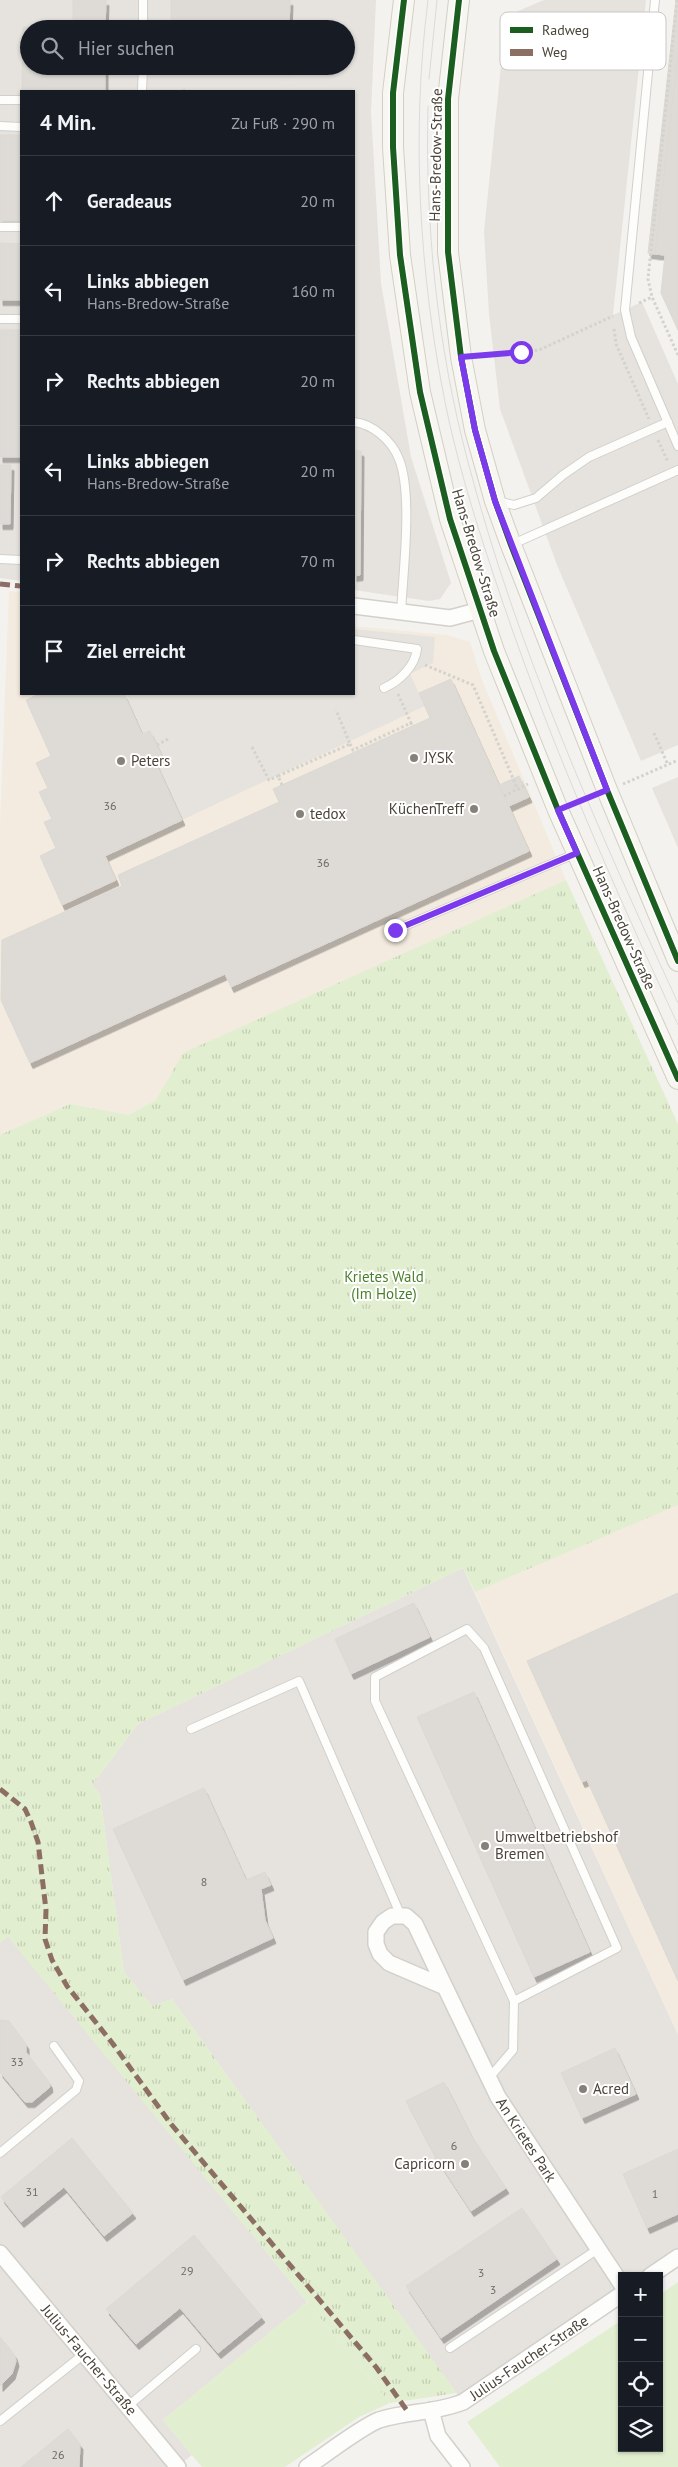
<!DOCTYPE html>
<html lang="de">
<meta charset="utf-8">
<style>
body{margin:0;font-family:"PT Sans",sans-serif;background:#242831;color:#f1f3f6}
.controls{position:absolute;right:15px;bottom:15px;display:grid;overflow:hidden;border-radius:0px;box-shadow:0 1px 4px #0004}
.controls button{width:45px;height:45px;display:grid;place-items:center;padding:0;border:0;border-bottom:1px solid #363941;background:#171b24;color:#f1f3f6;font:25px sans-serif}
.stop{position:absolute;width:15px;height:15px;margin:-11px;border:4px solid #7c3aed;border-radius:50%;background:#fff}
.stop.end{background:#7c3aed;border-color:#fff;box-shadow:0 1px 5px #0008}
.list{margin:0;padding:0;list-style:none}
h2{display:flex;justify-content:space-between;align-items:center;height:65px;margin:0;padding:0 20px;font-size:21px}
h2 small{font-size:16px;font-weight:400;color:#9ea1a6}
.list li{display:grid;grid-template-columns:32px 1fr auto;gap:15px;align-items:center;box-sizing:border-box;height:90px;padding:0 20px;border-top:1px solid #363941}
.list b{display:block;font-size:19px;white-space:nowrap}
.list p{margin:0;font-size:16px;white-space:nowrap;color:#9ea1a6}
.list em{font-size:16px;font-style:normal;color:#9ea1a6}
.icon{flex:none;width:28px;height:28px;fill:none;stroke:currentColor;stroke-width:2;stroke-linecap:round;stroke-linejoin:round}
.map{position:relative;flex:none;width:678px;height:2467px;overflow:hidden}
.search{position:absolute;background:#171b24;box-shadow:0 1px 4px #0004;left:20px;top:20px;width:335px;height:55px;display:flex;align-items:center;gap:12px;box-sizing:border-box;padding:0 18px;border-radius:28px;color:#9ea1a6;font-size:19px}
.panel{position:absolute;background:#171b24;box-shadow:0 1px 4px #0004;left:20px;top:90px;width:335px;height:605px;border-radius:0px}
.map>svg:first-child{display:block}
.commercial{fill:#f3ebdf}
.industrial{fill:#e6e2de;fill-rule:evenodd}
.green{fill:#e1eecf}
.park{fill:url(#park-tufts)}
.parking{fill:#e6e3df}
.building{fill:#dedbd6;stroke:#dcd9d4;filter:url(#shadow)}
.lines{fill:none;stroke-linecap:round;stroke-linejoin:round}
.lane-casing{stroke:#d2d0cb;stroke-width:10}
.street-casing{stroke:#d2d0cb;stroke-width:18}
.secondary-casing{stroke:#d3cfc5;stroke-width:22}
.path{stroke:#d3d2cc;stroke-width:3;stroke-dasharray:2.5 2.5;stroke-linecap:butt}
.lane{stroke:#fdfdfc;stroke-width:8}
.street{stroke:#fdfdfc;stroke-width:15}
.secondary{stroke:#f7f6f1;stroke-width:20}
.tram{stroke:#dbdbda;stroke-width:1}
.quiet{stroke:#8d6e63;stroke-width:5;stroke-dasharray:10 5;stroke-linecap:butt}
.cycleway-casing{stroke:#fff;stroke-width:9}
.cycleway{stroke:#1b5e20;stroke-width:6}
.route{stroke:#7c3aed;stroke-width:6}
.poi-dot{fill:#868178;stroke:#fff;stroke-width:2}
.labels{text-anchor:middle;stroke-width:4;stroke-linejoin:round;paint-order:stroke}
.number-label{font-size:12px;fill:#706a61}
.street-label{font-size:15px;fill:#4b4439;stroke:#fff}
.poi-label{font-size:15px;fill:#4b4439;stroke:#fff;text-anchor:start}
.park-label{font-size:15px;fill:#4a7f2a;stroke:#fff}
.key{fill:#fff;stroke:#c9c7c4;stroke-width:1}
.key-label{font-size:14px;fill:#4b4439}
</style>
<div class="map">
<svg width="678" height="2467" viewBox="0 0 678 2467">
<defs>
<pattern id="park-tufts" width="24" height="20" patternUnits="userSpaceOnUse" patternTransform="scale(1.25)"><rect width="24" height="20" fill="#e1eecf"/><path d="M3 7l-1-3M5 7V3M7 7l1-3M15 17l-1-3M17 17v-4M19 17l1-3" fill="none" stroke="#c3cdb2"/></pattern>
<filter id="shadow"><feDropShadow dx="3" dy="5.5" stdDeviation="0" flood-color="#0004"/></filter>
</defs>
<rect width="100%" height="100%" fill="#f4f2ee"/>
<path class="commercial" d="M9,591L21,592V694H354V626L447,635L470,642L482,680L566,880L183,1053L156,1100L127,1115L70,1104L0,1135V824Z
M678,1505V2035L475,1592Z"/>
<path class="industrial" d="M0,0H376L371,112L381,283L411,457L451,583L440,599L429,601L354,590V91H21V581L0,578ZM29,29H346V66H29Z
M463,1568L678,2035V2257L650,2276H622V2294L463,2402L172,1999L152,2006L124,1972L100,1794L92,1785L138,1724Z
M8,1936L307,2302L163,2420L192,2455L177,2467H0V1943Z"/>
<path class="green" d="M678,2282V2467H500L467,2422L622,2320V2448H659V2295Z
M307,2302L390,2403L359,2417L285,2467H202L163,2420Z"/>
<path class="park" d="M566,880L678,1124V1505L475,1592L463,1568L138,1724L92,1785L100,1794L124,1972L152,2006L172,1999L457,2393L390,2403L8,1937L0,1943V1135L70,1104L128,1115L156,1100L183,1053Z"/>
<path class="parking" d="M294,0H361L358,113H354V91H185V79L291,81L292,66H346V29H293Z
M544,0H646L613,315L642,302L678,384V745L641,761L557,565L500,409L489,314L484,232L506,16Z
M354,629L435,637L433,663L410,674L425,706L182,820L155,761L163,758L150,731L142,734L124,694H354Z
M678,777V848L652,788Z
M300,1660L400,1892L282,1943L268,1912L266,1896L277,1890L268,1868L247,1877L177,1713Z
M571,2257L589,2283L459,2371L441,2344Z"/>
<path class="building" d="M73,0H106L105,29H29V66H105V91H22L23,27H73Z
M171,0H290L289,29H171Z
M676,0H678V54L655,254L648,253Z
M678,54V330L661,293L665,255L655,254Z
M0,135H21V221H0Z
M0,243L21,244V300H0Z
M0,330H21V457H0Z
M354,450L361,451L360,575L354,576Z
M0,465H11L10,524H0Z
M451,679L529,851L231,987L225,974L30,1063L1,1000L2,940L122,886L118,875L279,802L273,789L430,718L419,693Z
M39,694H124L142,734L150,731L163,758L155,761L182,820L105,856L116,880L62,905L40,856L56,848L44,822L52,819L39,792L48,788L36,763L51,756L26,700Z
M519,776L529,797L509,806L499,785Z
M678,1593V1981L587,1780L582,1782L527,1661Z
M414,1603L430,1637L351,1674L335,1639Z
M474,1692L590,1952L534,1977L417,1717Z
M204,1788L246,1880L265,1872L271,1885L261,1889L265,1920L273,1938L183,1980L113,1829Z
M0,2020L9,2021L26,2044V2052L49,2082L50,2087L32,2102H25L0,2072Z
M615,2048L636,2094L582,2118L561,2073Z
M444,2082L471,2135L506,2188L471,2211L435,2156L406,2101Z
M72,2138L133,2213L104,2236L64,2187L21,2222L1,2197Z
M678,2149V2214L647,2228L623,2174Z
M522,2208L557,2259L441,2338L406,2286Z
M194,2235L262,2317L218,2353L180,2308L136,2344L106,2309Z
M0,2337L14,2354L16,2361L12,2374L0,2386Z
M68,2429L80,2444L79,2467H21Z"/>
<g class="lines">
<g class="lane-casing">
<path id="lane" d="M655,0L625,310L631,337L678,446
M143,29V0
M142,91L143,66
M0,100H21
M0,126L21,127
M0,227H21
M0,319H21
M354,422C373,424 392,441 399,459C413,494 403,573 401,612
M497,501L514,505L536,498L563,475L589,457L668,422
M513,544L678,470
M0,559L21,560
M354,640L417,649C415,666 400,681 384,688
M395,930L577,853
M191,1729L299,1681L401,1916
M489,2078L513,2050L514,2001L375,1701V1677L467,1629L484,1648L617,1948L514,2001
M0,2153L76,2090L79,2081L54,2046
M450,2348L598,2249
M128,2406L196,2349
M0,2421L84,2354"/>
</g>
<g class="street-casing">
<path id="street" d="M354,606L450,618L480,610
M445,1987L389,1963L380,1954L376,1944V1932L383,1922L392,1916H406L415,1924L445,1987L498,2097L622,2285
M0,2253L178,2467
M650,2276L678,2257
M431,2410L438,2436L462,2467
M307,2467C325,2455 361,2427 379,2420C407,2411 436,2413 463,2402L622,2294"/>
</g>
<g class="secondary-casing">
<path id="secondary" d="M404,0L393,93V147L400,255L420,392L450,519L494,651L558,810L678,1079
M459,0L448,99V252L461,357L475,430L495,501L511,545L607,790L678,961"/>
</g>
<path class="path" d="M677,0L648,279L652,297L678,355
M183,91L185,90
M639,303L652,297
M614,329L616,344L649,419
M480,356L539,350L613,316
M658,440L668,462
M425,665L473,685L518,790
M398,694L411,723
M654,733L668,765
M350,744L353,750L411,723L412,726
M157,745L170,738
M252,747L269,780L278,776
M623,784L678,760
M282,785L278,776L350,744L336,710
M504,796L528,784
M575,804L590,797"/>
<use href="#lane" class="lane"/>
<use href="#street" class="street"/>
<use href="#secondary" class="secondary"/>
<path class="tram" d="M428,0C411,134 419,274 446,407C460,474 481,538 503,603C552,747 614,887 678,1025
M429,79L437,0
M428,106C425,225 437,346 468,462C517,649 597,827 678,1003"/>
<path class="quiet" d="M0,584L21,586
M0,1789L25,1809L31,1822L38,1842L46,1910L45,1939L52,1960L67,1986L113,2044L171,2124L376,2367L408,2412"/>
<g class="cycleway-casing">
<path id="cycleway" d="M404,0L393,93V147L400,255L420,392L450,519L494,651L558,810L678,1079
M459,0L448,99V252L461,357L475,430L495,501L511,545L607,790L678,961"/>
</g>
<use href="#cycleway" class="cycleway"/>
</g>
<g class="lines">
<path class="route" d="M395,930L577,853L558,810L607,790L495,501L475,430L461,357L521,352"/>
</g>
<g class="poi-dot">
<circle cx="414" cy="758" r="5"/>
<circle cx="121" cy="761" r="5"/>
<circle cx="474" cy="809" r="5"/>
<circle cx="300" cy="814" r="5"/>
<circle cx="485" cy="1846" r="5"/>
<circle cx="583" cy="2089" r="5"/>
<circle cx="465" cy="2164" r="5"/>
</g>
<g class="labels">
<g class="number-label">
<text x="110" y="810">36</text>
<text x="323" y="867">36</text>
<text x="204" y="1886">8</text>
<text x="17" y="2066">33</text>
<text x="454" y="2150">6</text>
<text x="32" y="2196">31</text>
<text x="655" y="2198">1</text>
<text x="187" y="2275">29</text>
<text x="481" y="2277">3</text>
<text x="493" y="2294">3</text>
<text x="58" y="2459">26</text>
</g>
<g class="street-label">
<text transform="translate(436 155) rotate(-89)" y="5">Hans-Bredow-Straße</text>
<text transform="translate(476 553) rotate(73)" y="5">Hans-Bredow-Straße</text>
<text transform="translate(624 928) rotate(66)" y="5">Hans-Bredow-Straße</text>
<text transform="translate(526 2140) rotate(57)" y="5">An Krietes Park</text>
<text transform="translate(529 2358) rotate(-34)" y="5">Julius-Faucher-Straße</text>
<text transform="translate(89 2360) rotate(50)" y="5">Julius-Faucher-Straße</text>
</g>
<g class="poi-label">
<text x="424" y="763">JYSK</text>
<text x="131" y="766">Peters</text>
<text x="464" y="814" text-anchor="end">KüchenTreff</text>
<text x="310" y="819">tedox</text>
<text x="495" y="1842">Umweltbetriebshof<tspan x="495" dy="17">Bremen</tspan></text>
<text x="593" y="2094">Acred</text>
<text x="455" y="2169" text-anchor="end">Capricorn</text>
</g>
<g class="park-label">
<text x="384" y="1282">Krietes Wald<tspan x="384" dy="17">(Im Holze)</tspan></text>
</g>
</g>
<rect x="500" y="12" width="166" height="58" rx="8" class="key"/>
<rect x="510" y="27" width="23" height="6" fill="#1b5e20"/>
<rect x="510" y="49" width="23" height="7" fill="#8d6e63"/>
<g class="key-label">
<text x="542" y="35">Radweg</text>
<text x="542" y="57">Weg</text>
</g>
</svg>
<div class="controls">
<button>+</button>
<button>−</button>
<button><svg class="icon" aria-label="locate" viewBox="0 0 24 24"><circle cx="12" cy="12" r="6"/><path d="M12 2v4M12 18v4M2 12h4M18 12h4"/></svg></button>
<button><svg class="icon" aria-label="layers" viewBox="0 0 24 24"><path d="M12 4l9 5-9 5-9-5zM3 14l9 5 9-5"/></svg></button>
</div>
<div class="stop" style="left:521px;top:352px"></div>
<div class="stop end" style="left:395px;top:930px"></div>
<div class="search"><svg class="icon" aria-label="search" viewBox="0 0 24 24"><circle cx="10" cy="10" r="6"/><path d="M15 15l6 6"/></svg>Hier suchen</div>
<section class="panel">
<h2>4 Min.<small>Zu Fuß · 290 m</small></h2>
<ul class="list">
<li><svg class="icon" aria-label="ahead" viewBox="0 0 24 24"><path d="M12 20V5M6 11l6-6 6 6"/></svg><div><b>Geradeaus</b></div><em>20 m</em></li>
<li><svg class="icon" aria-label="left" viewBox="0 0 24 24"><path d="M17 20v-9H6M10 6l-5 5 5 5"/></svg><div><b>Links abbiegen</b><p>Hans-Bredow-Straße</p></div><em>160 m</em></li>
<li><svg class="icon" aria-label="right" viewBox="0 0 24 24"><path d="M7 20v-9h11M14 6l5 5-5 5"/></svg><div><b>Rechts abbiegen</b></div><em>20 m</em></li>
<li><svg class="icon" aria-label="left" viewBox="0 0 24 24"><path d="M17 20v-9H6M10 6l-5 5 5 5"/></svg><div><b>Links abbiegen</b><p>Hans-Bredow-Straße</p></div><em>20 m</em></li>
<li><svg class="icon" aria-label="right" viewBox="0 0 24 24"><path d="M7 20v-9h11M14 6l5 5-5 5"/></svg><div><b>Rechts abbiegen</b></div><em>70 m</em></li>
<li><svg class="icon" aria-label="arrive" viewBox="0 0 24 24"><path d="M6 21V4h12l-3 4 3 4H6"/></svg><div><b>Ziel erreicht</b></div></li>
</ul>
</section>
</div>
